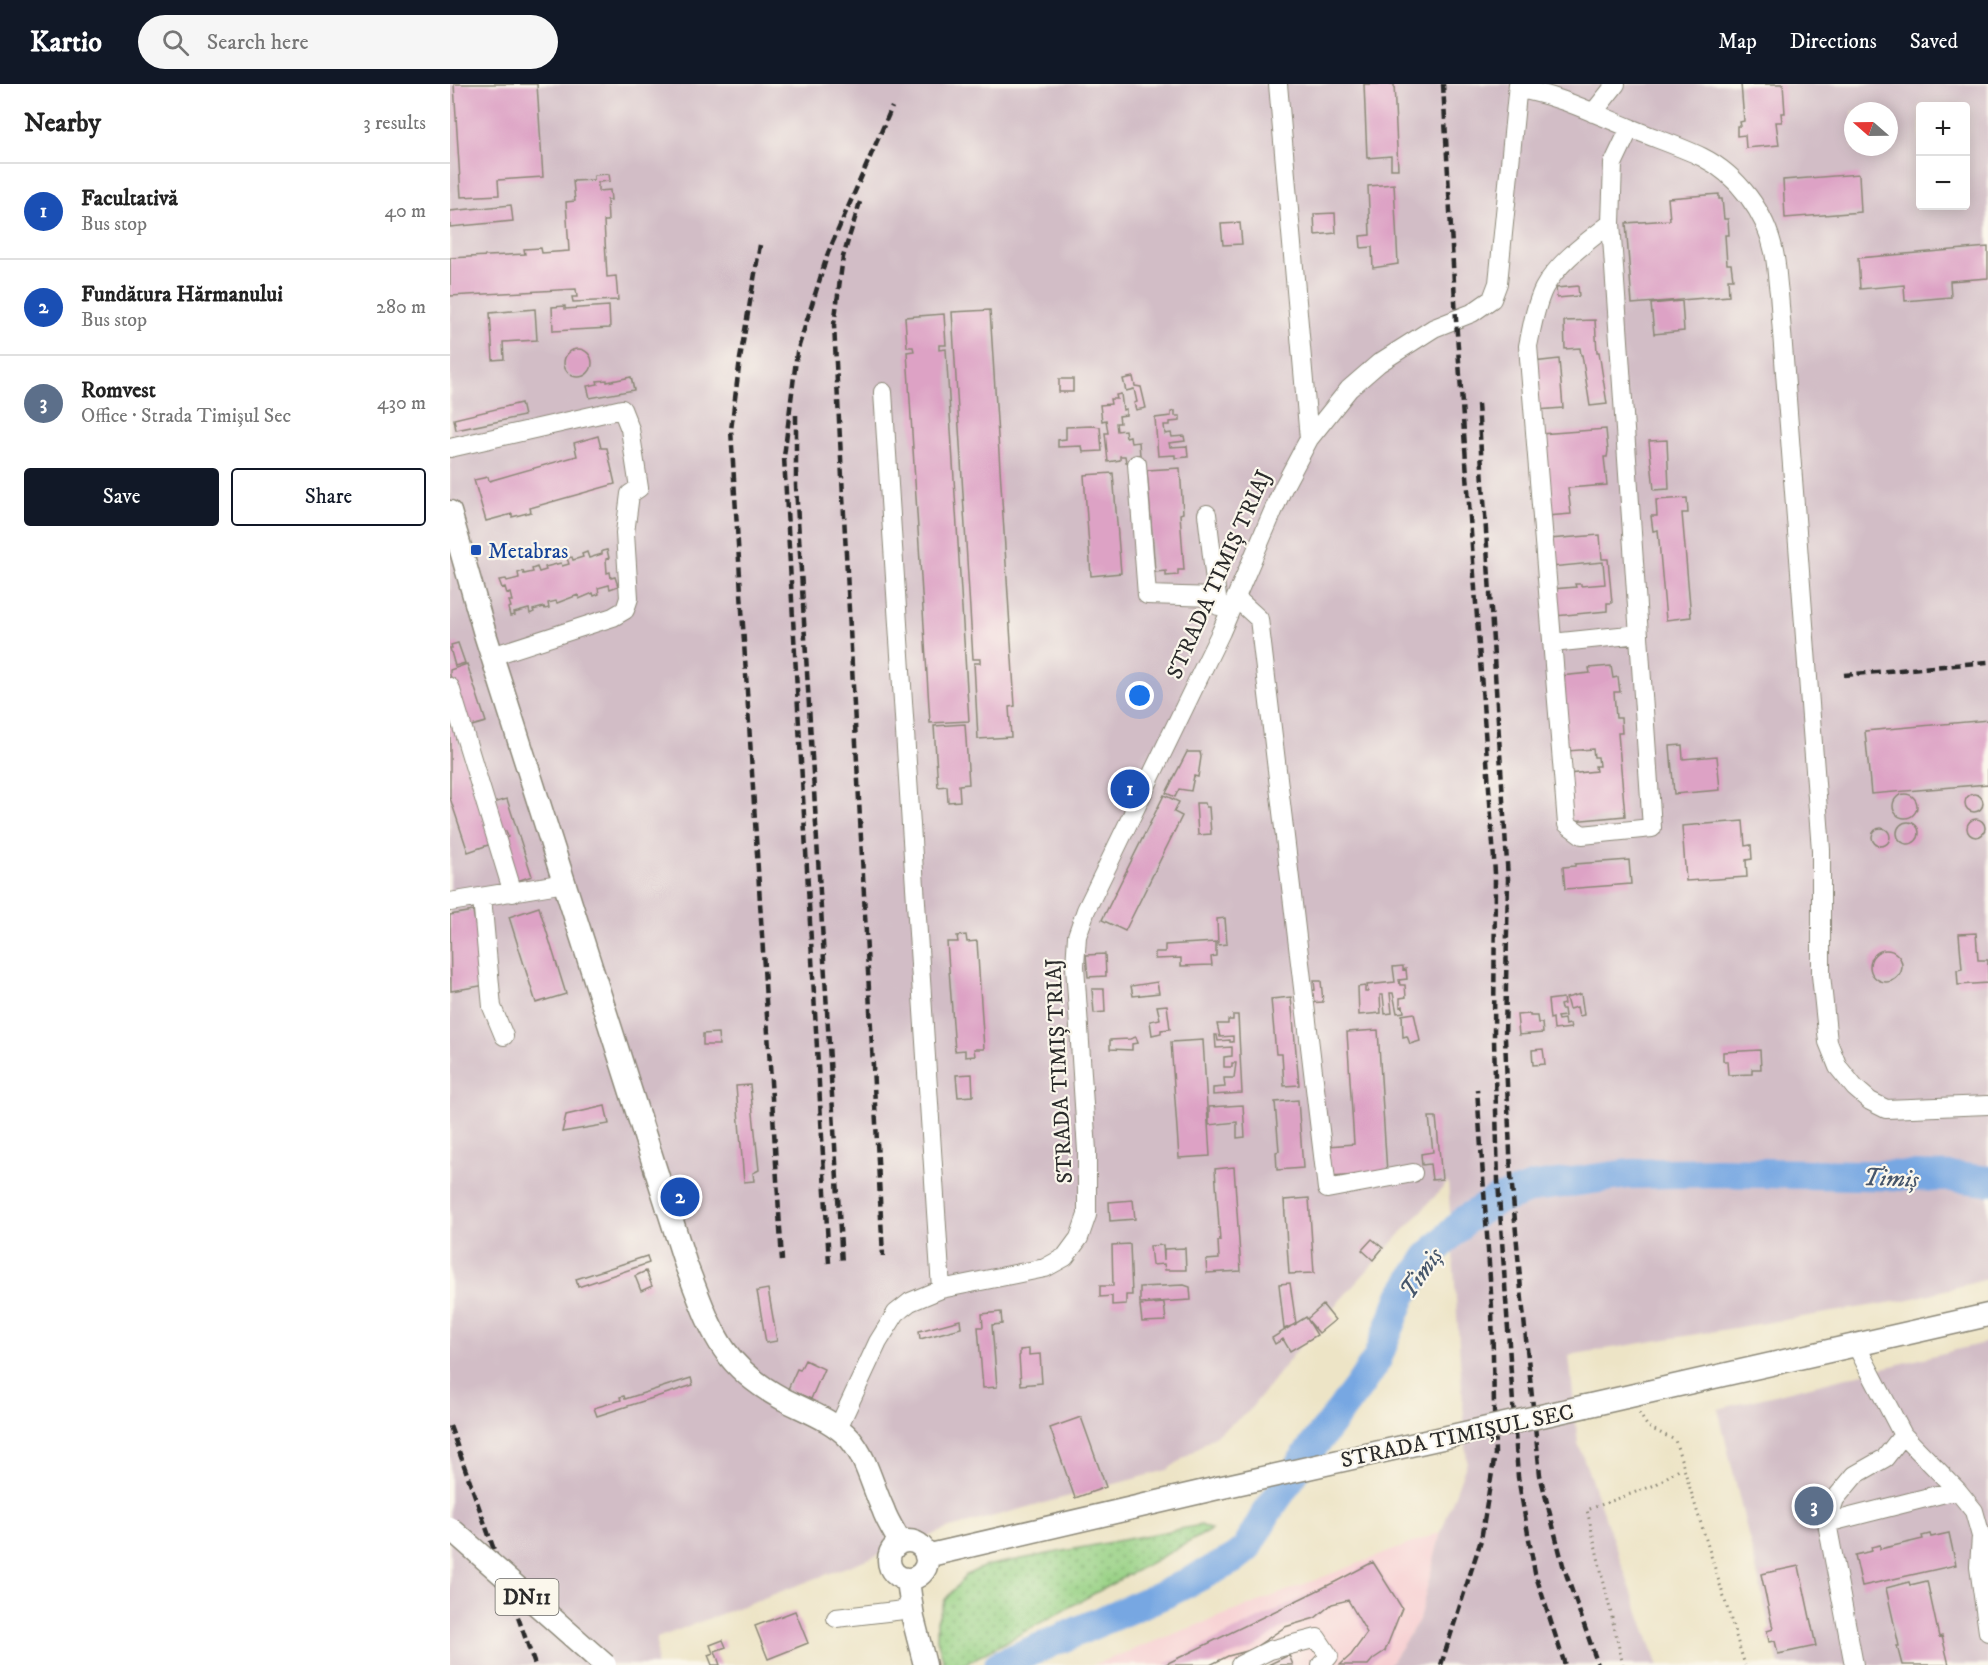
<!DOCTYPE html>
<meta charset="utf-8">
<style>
body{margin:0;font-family:"IM FELL DW Pica",serif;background:#f6f6f6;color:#222}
.controls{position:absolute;right:18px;top:18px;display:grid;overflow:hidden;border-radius:6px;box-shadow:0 3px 15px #0003}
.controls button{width:54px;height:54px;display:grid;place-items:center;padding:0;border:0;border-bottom:2px solid #e0e0e0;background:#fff;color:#222;font:30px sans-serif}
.compass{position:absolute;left:1394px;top:18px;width:54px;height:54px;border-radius:50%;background:#fff;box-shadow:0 3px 15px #0003;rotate:290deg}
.you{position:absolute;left:690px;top:612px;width:21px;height:21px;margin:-15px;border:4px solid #fff;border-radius:50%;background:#1a73e8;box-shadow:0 0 0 9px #1a73e833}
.badge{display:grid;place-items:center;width:39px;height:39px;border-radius:50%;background:#111827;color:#fff;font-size:20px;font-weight:700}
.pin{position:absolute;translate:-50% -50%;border:3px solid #fff;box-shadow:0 2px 6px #0006}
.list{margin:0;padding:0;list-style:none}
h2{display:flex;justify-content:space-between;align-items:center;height:78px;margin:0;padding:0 24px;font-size:26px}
h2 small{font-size:20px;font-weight:400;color:#767676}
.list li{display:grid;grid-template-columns:39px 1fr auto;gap:18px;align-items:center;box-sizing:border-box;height:96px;padding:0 24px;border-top:2px solid #e0e0e0}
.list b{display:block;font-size:22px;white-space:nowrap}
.list p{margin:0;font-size:20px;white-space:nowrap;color:#767676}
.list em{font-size:20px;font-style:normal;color:#767676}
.actions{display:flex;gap:12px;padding:18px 24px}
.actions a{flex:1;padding:14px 0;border:2px solid #111827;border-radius:6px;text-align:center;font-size:21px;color:#111827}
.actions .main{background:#111827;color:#fff}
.icon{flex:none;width:33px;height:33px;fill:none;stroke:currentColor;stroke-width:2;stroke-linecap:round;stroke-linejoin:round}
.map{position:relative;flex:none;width:1538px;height:1581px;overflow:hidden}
header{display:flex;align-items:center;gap:36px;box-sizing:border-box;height:84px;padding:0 30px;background:#111827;color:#fff}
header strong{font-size:28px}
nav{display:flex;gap:33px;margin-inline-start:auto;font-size:21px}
.search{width:420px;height:54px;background:#f6f6f6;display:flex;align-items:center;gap:15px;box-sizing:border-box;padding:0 21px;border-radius:33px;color:#767676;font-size:22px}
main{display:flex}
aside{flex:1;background:#fff}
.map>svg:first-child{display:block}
.built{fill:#f7cfd2}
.industrial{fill:#d2bdc6;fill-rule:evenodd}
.grass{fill:url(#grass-dots);stroke:#627e58;stroke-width:1.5}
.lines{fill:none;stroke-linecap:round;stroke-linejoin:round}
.river{stroke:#77a7e2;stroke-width:30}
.building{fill:#dda2c5}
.minor-casing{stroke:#8c8878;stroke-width:20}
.major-casing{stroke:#8c8878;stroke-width:25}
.path{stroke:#8c8878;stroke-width:3;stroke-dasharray:1.5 4.5;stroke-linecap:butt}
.minor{stroke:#fff;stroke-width:18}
.major{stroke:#fff;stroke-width:22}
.rail{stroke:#2b2b2b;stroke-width:4.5;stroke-dasharray:9 4.5;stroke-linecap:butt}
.major-bridge-casing{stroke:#8c8878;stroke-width:25;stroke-linecap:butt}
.major-bridge{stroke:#fff;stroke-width:22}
.transit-dot{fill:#1a4fb4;stroke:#fbf7ec;stroke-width:2}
.labels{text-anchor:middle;stroke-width:4.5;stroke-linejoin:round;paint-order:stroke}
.shield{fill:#fbf7ec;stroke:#696865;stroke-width:1.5}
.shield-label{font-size:21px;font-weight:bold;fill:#2b2b2b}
.transit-label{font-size:22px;fill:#164399;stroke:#fbf7ec;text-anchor:start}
.street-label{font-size:22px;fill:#2b2b2b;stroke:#fbf7ec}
.water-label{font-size:24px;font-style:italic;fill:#46566b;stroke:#fbf7ec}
</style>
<header>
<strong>Kartio</strong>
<div class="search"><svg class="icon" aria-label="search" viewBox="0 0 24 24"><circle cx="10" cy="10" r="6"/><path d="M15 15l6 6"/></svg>Search here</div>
<nav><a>Map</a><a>Directions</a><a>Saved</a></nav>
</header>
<main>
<aside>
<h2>Nearby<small>3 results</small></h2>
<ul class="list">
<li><span class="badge" style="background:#1a4fb4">1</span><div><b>Facultativă</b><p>Bus stop</p></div><em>40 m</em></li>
<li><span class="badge" style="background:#1a4fb4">2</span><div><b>Fundătura Hărmanului</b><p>Bus stop</p></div><em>280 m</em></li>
<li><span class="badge" style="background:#5c6f8a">3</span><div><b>Romvest</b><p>Office · Strada Timișul Sec</p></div><em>430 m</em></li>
</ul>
<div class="actions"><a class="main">Save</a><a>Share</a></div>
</aside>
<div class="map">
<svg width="1538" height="1581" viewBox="0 0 1538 1581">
<defs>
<pattern id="grass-dots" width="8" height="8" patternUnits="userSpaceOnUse" patternTransform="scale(1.5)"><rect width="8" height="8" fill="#98d185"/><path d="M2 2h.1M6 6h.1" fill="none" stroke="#7caa6d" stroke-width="1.8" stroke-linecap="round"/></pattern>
</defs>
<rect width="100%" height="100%" fill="#fbf7ec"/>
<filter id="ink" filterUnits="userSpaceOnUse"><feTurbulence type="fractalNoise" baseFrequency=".0167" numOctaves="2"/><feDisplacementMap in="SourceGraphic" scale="12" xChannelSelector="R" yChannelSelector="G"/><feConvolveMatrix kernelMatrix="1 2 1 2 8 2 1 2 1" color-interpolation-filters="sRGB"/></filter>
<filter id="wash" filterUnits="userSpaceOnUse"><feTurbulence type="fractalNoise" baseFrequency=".008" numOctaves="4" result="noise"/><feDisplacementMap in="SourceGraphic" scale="24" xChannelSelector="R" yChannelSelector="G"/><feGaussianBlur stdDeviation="1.35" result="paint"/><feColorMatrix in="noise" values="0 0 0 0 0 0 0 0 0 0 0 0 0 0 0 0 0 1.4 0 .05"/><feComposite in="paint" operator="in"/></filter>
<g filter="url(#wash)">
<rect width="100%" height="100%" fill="#ede4c6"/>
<path class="built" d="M991,1448L969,1536L939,1581H643Z"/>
<path class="industrial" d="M0,0H1538V1195L1456,1216L1119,1271L1128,1359L1208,1581H939L969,1536L991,1448L1017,1378L998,1098L862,1247L798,1328L717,1386L500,1444L207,1554L206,1581H0ZM1470,22H1516V122H1470ZM1403,27H1439V63H1403Z
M1538,1258V1581H1329L1268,1325Z"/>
<path class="grass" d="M751,1441L761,1446L513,1581H495L487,1556V1537L495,1516L516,1491L535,1482Z"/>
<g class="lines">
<path class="river" d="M549,1581L719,1508L782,1476L796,1465L817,1428L858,1369L909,1302L927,1275L952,1212L978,1173L1015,1136L1045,1117L1085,1103L1179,1090L1267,1088L1505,1093L1538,1097"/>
</g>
<g id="blocks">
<path class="building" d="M4,0H87L93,93L48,96L49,111L11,113Z
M914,0H944L948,85H941V72L917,74Z
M1291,0H1333L1335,29H1331L1332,38H1326L1329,61L1296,64L1295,51L1287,52V42H1291L1290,38L1294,37Z
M159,90L160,97L148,98V107L160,106L161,116H157L158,137H154L157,193L166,192L168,216L123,218L122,213H127L126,205L0,212V174L75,170L74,165L91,164L92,169L119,167L116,118L125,117L123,97L144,96V91Z
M1409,90L1411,128L1335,134L1333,96Z
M944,100L948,180L923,184L922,163L911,164L910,152L920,151L918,102Z
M1269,110V115H1272L1274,135H1278L1279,151H1275L1277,180H1281L1283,195H1278L1279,212L1182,220L1176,139L1220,136L1218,114Z
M61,121L63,137L0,143V127Z
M885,129L886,149L865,151L864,130Z
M790,139L792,160L773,161L771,140Z
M1538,163V194L1500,197L1501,213L1455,217L1454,201L1410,205L1408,174Z
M1128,202L1129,212L1107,214L1106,204Z
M1232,217L1234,247L1204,250L1201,220Z
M115,222V225L159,222L160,244L103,247L102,223Z
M85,225L87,256L53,258L54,275L43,276L40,229Z
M540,226L565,622L559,623L561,653L528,655L524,579H530V575H523L502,228Z
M494,230L496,261H489V266L496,265L519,637L480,639L457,268L464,267L463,263H457L455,233Z
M1145,236L1147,268H1149L1157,320L1140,322L1132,271H1131L1130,264L1115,265L1114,237Z
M114 279a14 14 0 1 1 28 0a14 14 0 1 1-28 0Z
M1109,275L1113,324L1087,326L1083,278Z
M181,293L184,306L140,314L137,302L148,300L147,297L157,296V298Z
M683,293L685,302L691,303L696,324L686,326L684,319L687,318L684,305L676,307L673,295Z
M609,295H623V308H609Z
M671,310L673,326L676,325V331L669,332L670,339H666L667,347L675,346L676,353L680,352L681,359L689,358L690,372L681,373L682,378H676L675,372H670V376L658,378L655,349H658L656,336L652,337L650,321L661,320L660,315H667L666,311Z
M71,319L74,332L6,346L4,335Z
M725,327V332H730V337L720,338V341H714L715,350L721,349L722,353L734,352L735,357L719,359L720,363L737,362L738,373L725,374V371L708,372L705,334L721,332V328Z
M643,342L650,343L652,367L633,368L632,362L608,363V356L616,355V343Z
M1156,345L1158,367L1157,373H1154L1157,401L1118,404L1121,430L1097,432L1090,350Z
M148,352L151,364H157L165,400L80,424L81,428L62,433V430L36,437L24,396L38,393L39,397L127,372L124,359Z
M1217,356L1219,405L1204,406L1199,357Z
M730,384L733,429L730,430L734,486H728V491L716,492V487L705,488L697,386Z
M663,389L671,489L641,492L634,391Z
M1237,414L1238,429H1232L1241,533L1216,536L1208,446L1203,447L1201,432H1207L1206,416Z
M1150,451L1152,475H1158L1162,519H1157V527L1105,532L1102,505L1126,503L1125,500H1131V502L1155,500L1153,478L1101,483L1099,455Z
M157,466L159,474L156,475L157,489L160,488L161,494L165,493L168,502L160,505L159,501L148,504L149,510L144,512L143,509L129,515L128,511L107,519L106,517L98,519L99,524L95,525L94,523L83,526L84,528L80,530L79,525L64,529L65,531L60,532L58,524L61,523L59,517H62L60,509L57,510L55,503L52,504L49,496L56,495L57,497L69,494L68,489L73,487L74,490L83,488L82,485L87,483L89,488L96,486L95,483L111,479L112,482L119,480L117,474L122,473L123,476L133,473L132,470L137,468L139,474L152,470V467Z
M8,559L15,579L5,582L0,564H2L1,561Z
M17,580L36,638L18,643L0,591V586Z
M1161,582L1163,594L1168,593L1170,608H1164L1166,634H1171L1172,649H1168L1175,732L1122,737L1118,690L1146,687L1145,682H1149L1148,673H1144L1143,665L1117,667L1110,592L1140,589L1139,584Z
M0,635L41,760L18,768L0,714Z
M1538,636V700L1421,710L1415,647Z
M515,640L519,700L509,701L510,717L498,718L497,702L488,703L484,642Z
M1232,661L1233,675L1267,672L1270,706L1224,710L1220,662Z
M737,668H750L751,673L748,693L744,692L741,707L729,705L725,713L716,709Z
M1515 719a9 9 0 1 1 18 0a9 9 0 1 1-18 0Z
M1443 722a12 12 0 1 1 24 0a12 12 0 1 1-24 0Z
M714,711L729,718L724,728L732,732L675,847L652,836Z
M57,715L82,792L67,797L53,755L58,753L56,747L50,749L40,720Z
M746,719H755L756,723H759L761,750L748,751Z
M1517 744a9 9 0 1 1 18 0a9 9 0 1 1-18 0Z
M1293,737L1295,762L1301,761L1302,775L1296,776L1297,793L1236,797L1232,742Z
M1447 749a11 11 0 1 1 22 0a11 11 0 1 1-22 0Z
M1422 753a9 9 0 1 1 18 0a9 9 0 1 1-18 0Z
M1179,776L1181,800L1115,805L1113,783L1125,782V780Z
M89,823L116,910L86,919L59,833Z
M23,827L36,901L1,907L0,831Z
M775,834L777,860L768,861L767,835Z
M1526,849L1528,876H1538V899L1508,901L1507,886L1512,885L1509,850Z
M516,851L517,858L527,857L534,965H524L525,972L515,973V966L505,967L497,858H508L507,852Z
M766,858V872L761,873L762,881L731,882V874L705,875V868H715V861Z
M1420 882a16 16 0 1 1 32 0a16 16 0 1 1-32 0Z
M655,870L656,892L638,893L636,871Z
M953,882V886L956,885L957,895L949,896L950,901H955L956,913L950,914V923L953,922L954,928L947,929L943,909H940L942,929L935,930L933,911H930L931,929L909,931L908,903L915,902V908H918L917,901L945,898L943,883Z
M864,897H871L873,918L857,919L856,907L865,906Z
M707,898L709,909L683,912L681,902Z
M642,905H654L655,928L644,929Z
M1131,910L1134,931L1129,932L1127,923L1119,925L1116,914Z
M841,913L849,1001L834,1002L832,970H826L821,915Z
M1113,914L1114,920L1110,921L1111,925H1114L1115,932L1107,933L1108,936L1114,935L1115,941L1120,940L1121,944L1104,946L1103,934L1100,935L1098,916Z
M717,921L720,945L711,946V949L702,951L700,937L710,935L707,922Z
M964,929L970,957L960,960L957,952L953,953L952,931Z
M1080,930V932H1087L1088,939H1092L1093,949L1069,951L1067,931Z
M783,931H788L792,1009L763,1011V1004L775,1003L774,994H784L786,979H782V983H774V973L782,972V963L766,964L765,951H767L768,957L780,956V958H783V952L770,953L767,940H778V936H783Z
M928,946L937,1089L880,1093L878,1062L904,1060L897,948Z
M268,949L269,961H253V950Z
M686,953L688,959L682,960V966L660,965V956L680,955Z
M753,956L760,1072L729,1074L721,958Z
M1093,965L1095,980L1083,981L1082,966Z
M1310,966L1311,985H1302V990L1278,991L1277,977H1273V968Z
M522,990L523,1012L508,1013L506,991Z
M300,1001L309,1086L303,1089L304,1097L294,1098L286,1002Z
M848,1016L853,1084L827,1086L826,1068L829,1067L825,1018Z
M793,1021L795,1053L787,1054V1038L759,1041V1023Z
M155,1022L159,1040L112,1048L116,1031Z
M979,1033H986L992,1095L982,1096L980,1080L972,1081L971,1070L983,1068Z
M784,1083L791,1187L757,1189L756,1176L769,1175L768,1157H770L765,1085Z
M859,1114L864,1189L839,1190L834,1116Z
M683,1116L685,1135L660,1137L659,1118Z
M922,1155L933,1164L923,1176L912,1166Z
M680,1160L682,1211H676V1220L662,1221V1212L650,1213V1202H663L662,1161Z
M713,1161L714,1176V1165L735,1164L736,1186H715L714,1180L702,1181L700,1162Z
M197,1172L199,1179L128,1203L126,1195Z
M196,1187L202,1202L191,1207L185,1192Z
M840,1199L846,1240L834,1245L829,1200Z
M734,1201L740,1203L741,1216L690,1219V1203Z
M318,1205L327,1257L316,1259L307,1207Z
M714,1219L716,1237L692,1238L690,1221Z
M873,1221L885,1236L869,1249L857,1235Z
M551,1228L552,1240L542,1241L547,1303L533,1304L528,1243H533L532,1230Z
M856,1233L867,1251L840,1267L833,1255L825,1260L822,1254Z
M510,1236L511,1244L470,1255L469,1247Z
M579,1265V1271L590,1270L592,1299L571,1301L569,1272L570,1271V1266Z
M355,1276L374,1285L361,1315L338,1305L347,1285L350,1286Z
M241,1294L243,1301L147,1332L144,1324L171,1316L170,1313L174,1312L175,1315Z
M631,1333L656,1403L625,1414L600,1344Z
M1499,1449L1506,1481L1412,1502L1405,1471L1422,1467L1421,1463L1430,1461V1465L1473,1455L1472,1452L1480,1450L1481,1453Z
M923,1478L952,1524L935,1567L923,1575L918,1581H890L901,1571L917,1549L898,1516L882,1520L865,1534L835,1543L801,1566L778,1572L760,1581H714L887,1497Z
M1349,1482L1366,1562L1328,1570L1325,1557L1319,1558L1317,1547L1323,1545L1311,1490Z
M1477,1497L1489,1553L1492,1552L1499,1581H1452L1447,1562H1449L1436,1504L1459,1498L1460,1501Z
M345,1527L358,1559L318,1575L305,1542Z
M273,1556L276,1563L265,1567L270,1581H262L258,1571L263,1569L260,1561Z
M839,1571L843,1581H818Z"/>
</g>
</g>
<g filter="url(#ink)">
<use href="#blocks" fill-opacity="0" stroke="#8c8878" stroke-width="1.5"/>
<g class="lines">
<g class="minor-casing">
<path id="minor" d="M828,0L859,355
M1068,5C1108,11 1143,29 1180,44C1204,54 1229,62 1252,73C1288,91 1316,129 1324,168C1327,182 1327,196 1329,209L1371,766V891L1378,958L1388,983L1405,1004L1420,1017L1436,1025L1538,1021
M1143,29L1166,0
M1161,139C1137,158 1109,177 1094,204C1085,222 1082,243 1078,262L1117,740L1132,751L1202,744L1161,139L1163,80L1180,44
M433,308L491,1205
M0,364L172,325L180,345L189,404L180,410L175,449L179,514L175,526L163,533L42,572
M687,380L697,511L766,513
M757,430L768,522
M786,514L809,535L877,1105L963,1089
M1102,559L1189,550
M0,603L63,809
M32,814L42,923L54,952
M0,818L115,799
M1406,1261L1453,1351L1507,1406L1524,1427L1531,1452L1529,1483L1538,1548
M388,1344L428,1258L446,1229L460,1218L491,1205L595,1184L615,1173L629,1154L637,1131V1067L625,882L627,852L636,826L771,548L833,404L859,355L899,305L929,279L984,244L1022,229L1042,215L1048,199L1068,0
M1377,1439L1507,1406
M386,1534L462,1525
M790,1581L820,1566L867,1554L879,1572L871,1581
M1404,1581L1377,1439L1385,1415L1405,1391L1435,1374L1453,1351"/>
</g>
<g class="major-casing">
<path id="major" d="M0,428L35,550L236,1181C261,1244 269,1281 333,1315C354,1326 383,1336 400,1355C417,1375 422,1402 433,1425C437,1437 444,1447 450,1458
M1136,1322L1538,1231
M439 1476a19 19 0 1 1 38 0a19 19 0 1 1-38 0Z
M476,1472L768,1404
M458,1496L463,1534L475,1581"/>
</g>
<path class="path" d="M1189,1329L1198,1343L1225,1356L1295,1581
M1173,1581L1137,1426L1205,1401L1232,1383"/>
<use href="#minor" class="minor"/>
<use href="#major" class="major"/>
<path class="rail" d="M993,0L1006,235L1045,789L1044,956L1048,1097L1068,1393L1085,1489L1115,1581
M410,118L393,173L384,241L433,1172
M310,161L290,275L281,346L332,1177
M1028,320L1058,795L1055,954L1061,1091L1071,1206L1090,1391L1113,1481L1148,1581
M346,331V402L392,1180
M1394,591L1538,578
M379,1179L334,373L347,268L378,169L442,23
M0,1342L85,1581
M991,1581L1031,1456L1045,1370L1042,1224L1027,1005"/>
<g class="major-bridge-casing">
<path id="major-bridge" d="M768,1404L1136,1322
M0,1444L155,1581"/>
</g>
<use href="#major-bridge" class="major-bridge"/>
</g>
</g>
<rect class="transit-dot" x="20" y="460" width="12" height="12" rx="3"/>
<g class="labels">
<rect class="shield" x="45.5" y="1495" width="63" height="36" rx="4.5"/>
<g class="shield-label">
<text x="77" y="1520">DN11</text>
</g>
<g class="transit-label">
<text x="38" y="474">Metabras</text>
</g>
<g class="street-label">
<text transform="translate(768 490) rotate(-66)" y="8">STRADA TIMIȘ TRIAJ</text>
<text transform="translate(608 987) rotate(-93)" y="8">STRADA TIMIȘ TRIAJ</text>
<text transform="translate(1007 1351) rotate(-12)" y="8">STRADA TIMIȘUL SEC</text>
</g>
<g class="water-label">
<text transform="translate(1441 1094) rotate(2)" y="8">Timiș</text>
<text transform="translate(971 1189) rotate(-55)" y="8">Timiș</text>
</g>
</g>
</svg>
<div class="controls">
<button>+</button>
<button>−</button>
</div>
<svg class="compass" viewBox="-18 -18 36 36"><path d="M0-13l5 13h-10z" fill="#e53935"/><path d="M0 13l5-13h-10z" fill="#767676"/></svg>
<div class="you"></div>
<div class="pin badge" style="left:680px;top:705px;background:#1a4fb4">1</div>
<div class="pin badge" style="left:230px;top:1113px;background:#1a4fb4">2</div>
<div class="pin badge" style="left:1364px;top:1422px;background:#5c6f8a">3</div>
</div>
</main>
